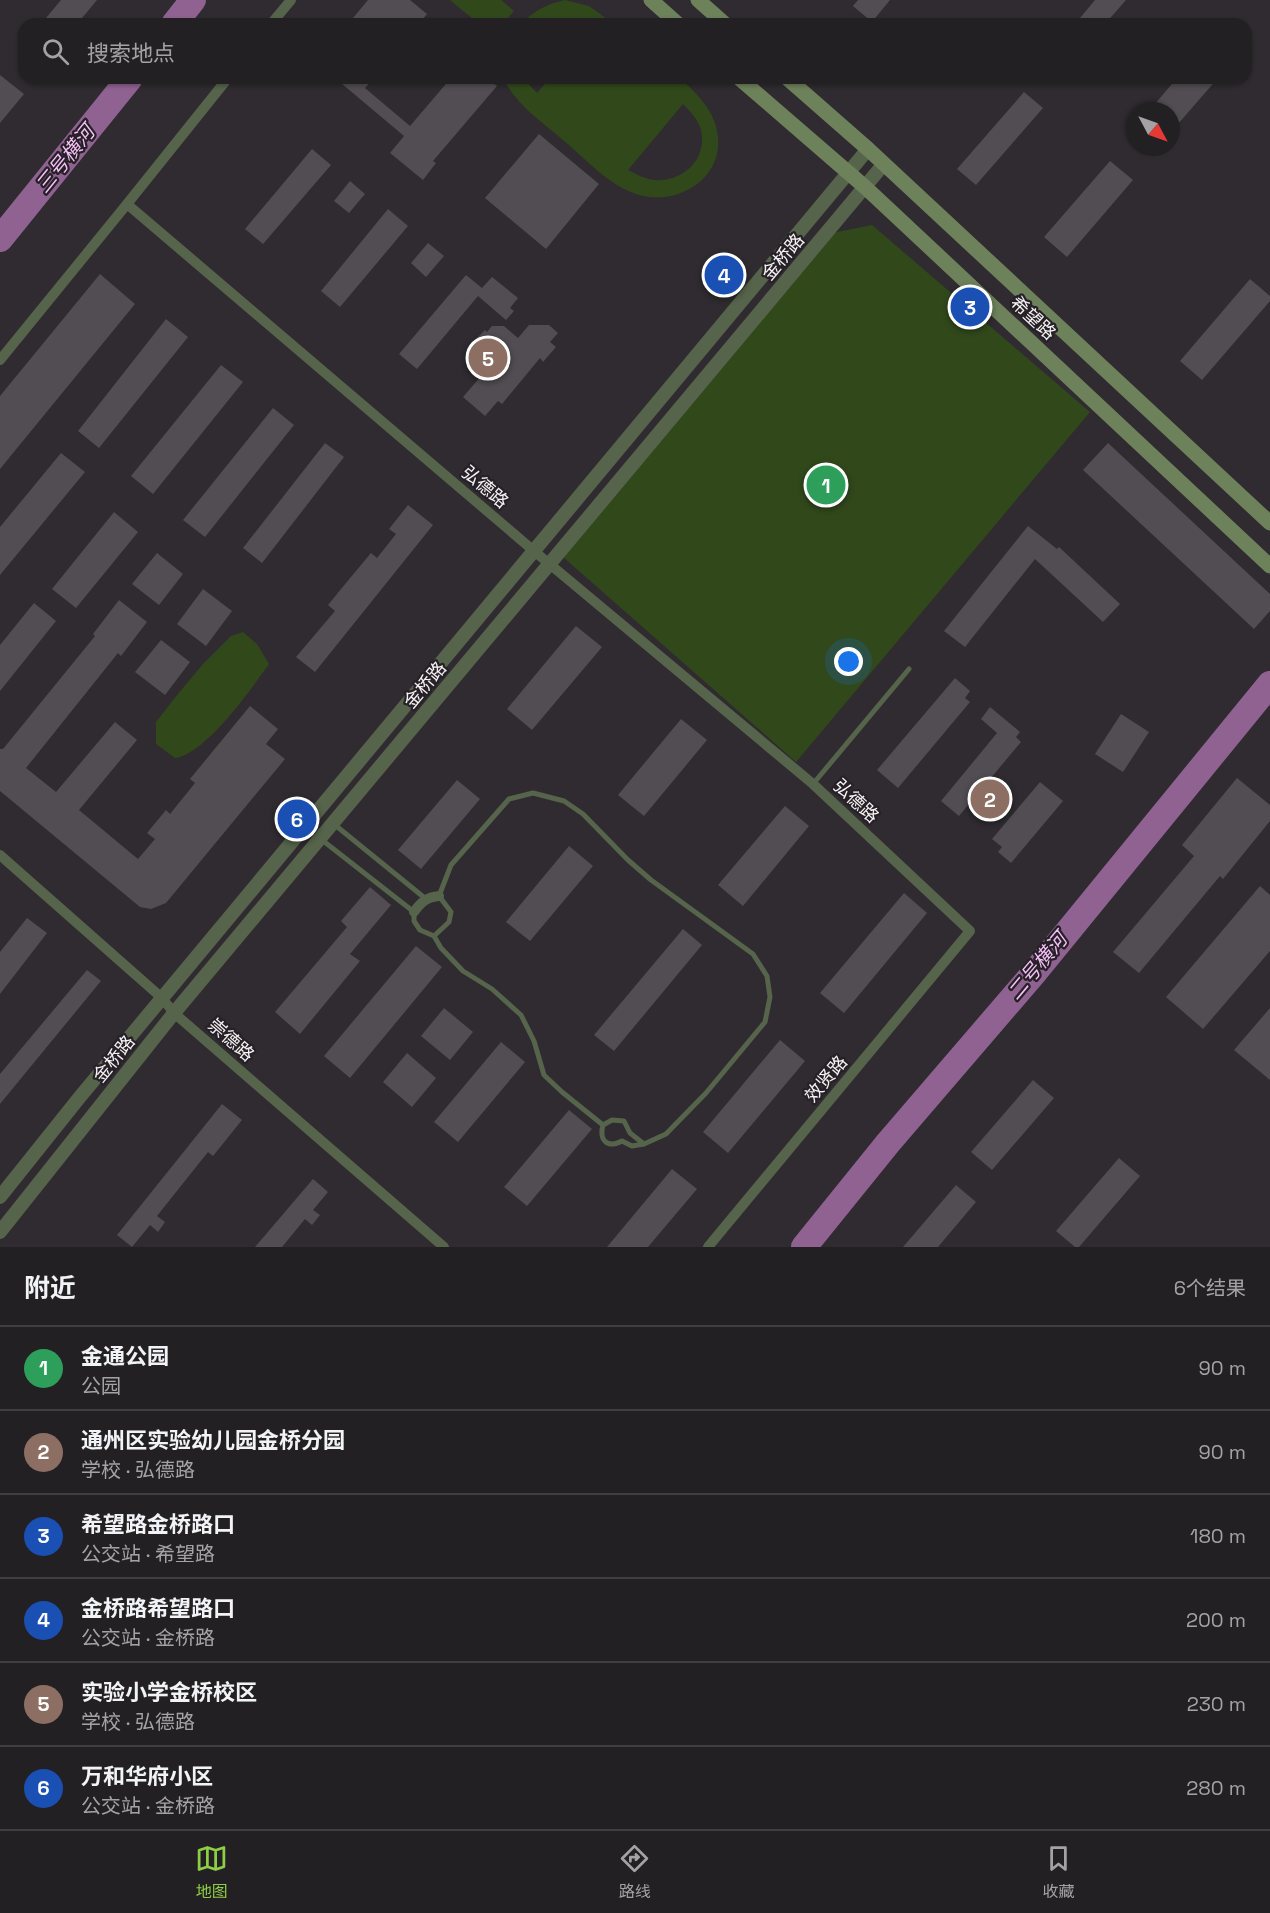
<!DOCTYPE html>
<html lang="zh">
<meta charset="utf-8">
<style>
body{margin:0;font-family:"Space Grotesk","Noto Sans SC",sans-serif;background:#2f2d31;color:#f1f3f6}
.compass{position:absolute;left:1126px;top:102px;width:54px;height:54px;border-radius:50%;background:#232024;box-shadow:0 2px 4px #0004;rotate:131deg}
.you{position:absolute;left:849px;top:662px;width:21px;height:21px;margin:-15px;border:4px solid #fff;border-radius:50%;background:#1a73e8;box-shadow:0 0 0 9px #1a73e833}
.badge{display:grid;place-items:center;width:39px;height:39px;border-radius:50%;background:#8dce44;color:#fff;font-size:20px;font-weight:700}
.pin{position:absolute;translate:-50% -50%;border:3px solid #fff;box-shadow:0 2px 6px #0006}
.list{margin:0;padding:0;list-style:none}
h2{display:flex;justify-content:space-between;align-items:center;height:78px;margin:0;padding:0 24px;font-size:26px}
h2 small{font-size:20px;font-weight:400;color:#a3a3a6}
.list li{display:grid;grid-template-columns:39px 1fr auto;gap:18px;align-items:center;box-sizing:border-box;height:84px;padding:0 24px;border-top:2px solid #403e41}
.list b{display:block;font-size:22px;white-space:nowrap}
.list p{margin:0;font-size:20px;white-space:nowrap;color:#a3a3a6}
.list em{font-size:20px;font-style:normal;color:#a3a3a6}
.icon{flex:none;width:33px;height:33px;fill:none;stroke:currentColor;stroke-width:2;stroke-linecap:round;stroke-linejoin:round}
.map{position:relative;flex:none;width:1270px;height:1247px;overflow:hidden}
.search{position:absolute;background:#232024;box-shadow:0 2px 4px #0004;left:18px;right:18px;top:18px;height:66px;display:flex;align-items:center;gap:15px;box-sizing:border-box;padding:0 21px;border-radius:18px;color:#a3a3a6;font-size:22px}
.sheet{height:582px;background:#232024}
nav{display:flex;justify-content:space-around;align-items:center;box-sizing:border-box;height:84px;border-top:2px solid #403e41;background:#232024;font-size:16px;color:#a3a3a6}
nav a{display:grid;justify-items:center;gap:3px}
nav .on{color:#8dce44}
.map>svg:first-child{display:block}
.green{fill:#31481b;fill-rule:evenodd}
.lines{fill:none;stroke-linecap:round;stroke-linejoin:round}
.river{stroke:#906292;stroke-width:26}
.building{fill:#524d52}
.service{stroke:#56644b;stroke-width:5}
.minor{stroke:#56644b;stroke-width:10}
.tertiary{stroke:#56644b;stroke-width:14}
.secondary{stroke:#6d825b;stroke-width:15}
.labels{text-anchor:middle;stroke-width:4.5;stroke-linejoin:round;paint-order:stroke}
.street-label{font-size:18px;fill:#f6f3f6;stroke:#262126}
.water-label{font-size:20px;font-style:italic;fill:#f6bff8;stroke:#262126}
</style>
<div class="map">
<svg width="1270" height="1247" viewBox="0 0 1270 1247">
<rect width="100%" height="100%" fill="#2f2b30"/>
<path class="green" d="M450,0H501L514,11L503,24H479Z
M565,0L589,6L614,24H584L564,19L553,20L547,24H521C534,11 546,4 565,0Z
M503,78H523L537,93L550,78H679C697,93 716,112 718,137C722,181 675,207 636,194C608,185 585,158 563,140C541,121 516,105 503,78ZM683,104C692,113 701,123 702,136C704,163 680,182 654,180C645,179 636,174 628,170Z
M872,225L1090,412L796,762L563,557L832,233Z
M243,632L257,644L269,664C251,689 206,754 175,758L156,744V722L177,695L203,664L231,636Z"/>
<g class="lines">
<path class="river" d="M174,24L193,0
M0,239L130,78
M804,1247L888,1143L1034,973L1270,684"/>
</g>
<path class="building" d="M61,0H97L77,24H41Z
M368,0H410L427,14L419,24H348Z
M858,0H890L872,22L853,6Z
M1095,0H1126L1105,24H1075Z
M0,75L24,94L0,123Z
M335,78H374L365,88L410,126L451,78H487L497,86L433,161L436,163L423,180L390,153L404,136Z
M1177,78H1218L1171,132V111H1149Z
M1024,92L1043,108L976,185L957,169Z
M539,134L599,184L546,249L485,198Z
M312,149L331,165L263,244L245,229Z
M1110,161L1133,180L1067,257L1044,237Z
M350,181L365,194L349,213L334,201Z
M388,209L408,226L340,307L321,291Z
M428,243L444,256L426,277L411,263Z
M100,274L135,304L0,469V396Z
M466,275L482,288L492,277L518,298L510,308L514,311L506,320L478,296L417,369L399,354Z
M1250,279L1270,296V301L1202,380L1180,361Z
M166,319L188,337L99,448L78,431Z
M529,325H549L558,333L550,342L556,347L543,362L540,358L502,404L498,401L485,416L463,397L494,361L477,338L485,330L487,332L492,326H504L518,338Z
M221,365L243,382L153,494L131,476Z
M273,408L294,425L205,537L183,520Z
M325,443L344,457L262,563L243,548Z
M1108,443L1270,594V611L1254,629L1083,470Z
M61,453L85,472L0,575V527Z
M408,505L433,525L315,672L296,657L335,611L328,605L341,589L371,553L377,558L396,534L389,529Z
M114,512L138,532L76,608L52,589Z
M1028,526L1057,549L1059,547L1120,604L1103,622L1035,559L965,647L944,631Z
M157,553L183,574L159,605L132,584Z
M203,589L232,611L206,646L177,624Z
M119,600L147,622L121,656L118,653L26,768L56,792L115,722L137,740L79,810L138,859L155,839L147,833L166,810L170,814L195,783L190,779L250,706L278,729L266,744L285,759L166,903L151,909L140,907L0,791V749H3L95,636L93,634Z
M34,603L56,621L0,691V645Z
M576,626L602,647L532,730L507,709Z
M161,640L190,662L165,695L135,672Z
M955,678L970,691L965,698L970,702L898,788L877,770Z
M990,707L1020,732L1016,737L1021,742L959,816L941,801L997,733L981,719Z
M1121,714L1149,732L1123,772L1095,754Z
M681,719L707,740L644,816L618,795Z
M1237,778L1270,805V821L1223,879L1220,876L1139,973L1113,952L1194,856L1182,845Z
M457,780L480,799L421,869L398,850Z
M1040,782L1063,801L1011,863L998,852L1002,847L992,839Z
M785,806L809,826L743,906L718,885Z
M569,846L593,866L530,941L506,922Z
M1260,886L1270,895V951L1203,1029L1166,997Z
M370,887L391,905L350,954L360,961L300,1034L275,1012L347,927L341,921Z
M904,893L927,913L844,1013L820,993Z
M27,918L47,933L0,994V952Z
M683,929L702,945L614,1051L594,1035Z
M416,946L442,967L350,1078L324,1056Z
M87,970L101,981L0,1104V1074Z
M444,1008L473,1032L450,1060L421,1036Z
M1270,1008V1080L1234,1050Z
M780,1040L805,1061L728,1153L703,1132Z
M501,1042L525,1062L458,1142L434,1122Z
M407,1053L436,1078L412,1107L383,1082Z
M1033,1080L1054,1098L992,1170L971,1152Z
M222,1104L242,1120L213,1156L208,1152L157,1216L165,1222L158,1232L150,1225L132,1247L117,1235Z
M569,1110L592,1129L527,1206L504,1187Z
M1119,1158L1140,1176L1079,1247H1075L1056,1231Z
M672,1169L697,1189L648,1247H607Z
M313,1179L328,1192L313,1210L320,1215L312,1225L305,1219L282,1247H255Z
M956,1185L976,1202L938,1247H903Z"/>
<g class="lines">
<path class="service" d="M813,784L909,669
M335,825L426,899
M322,840L414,912V921L420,930L434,936L441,948L463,971L492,989L521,1015L534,1041L544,1075L562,1092L603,1125C599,1140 607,1149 622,1141L632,1146L644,1144L666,1134L706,1093L765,1022L770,997L767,976L753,954L651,880L628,860L583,814L564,801L533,793L509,799L451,865L439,896L451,912L449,922L434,936
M603,1125L612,1120L624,1121L630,1133L644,1144"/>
<path class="minor" d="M271,24L291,0
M127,204L228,78
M0,360L127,204L534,551L813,784L970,931L708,1247
M0,855L162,998L174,1013L444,1247
M414,912C421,902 427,897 439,896"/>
<path class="tertiary" d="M0,1197L79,1098L868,149
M0,1232L174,1013L883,165"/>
<path class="secondary" d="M651,0L678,24
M698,0L725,24
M739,78L865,187L1270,566
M787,78L868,149L1270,523"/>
</g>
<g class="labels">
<g class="street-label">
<text transform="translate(783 257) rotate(-50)" y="6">金桥路</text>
<text transform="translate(1033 318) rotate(43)" y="6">希望路</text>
<text transform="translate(485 487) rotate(40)" y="6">弘德路</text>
<text transform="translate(425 685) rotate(-50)" y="6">金桥路</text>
<text transform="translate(856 801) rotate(43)" y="6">弘德路</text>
<text transform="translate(231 1040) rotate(41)" y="6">崇德路</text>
<text transform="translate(114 1059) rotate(-51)" y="6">金桥路</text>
<text transform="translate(826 1079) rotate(-50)" y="6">效贤路</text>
</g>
<g class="water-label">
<text transform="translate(65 159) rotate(-51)" y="7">三号横河</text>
<text transform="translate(1037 966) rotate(-50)" y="7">二号横河</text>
</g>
</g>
</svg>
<svg class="compass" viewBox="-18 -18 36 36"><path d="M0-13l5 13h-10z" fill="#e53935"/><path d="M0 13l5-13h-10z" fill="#a3a3a6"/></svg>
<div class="you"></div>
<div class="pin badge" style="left:826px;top:485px;background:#2e9e5b">1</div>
<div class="pin badge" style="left:990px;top:799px;background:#8d6e63">2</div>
<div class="pin badge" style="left:970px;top:307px;background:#1a4fb4">3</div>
<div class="pin badge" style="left:724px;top:275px;background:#1a4fb4">4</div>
<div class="pin badge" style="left:488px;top:358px;background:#8d6e63">5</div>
<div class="pin badge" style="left:297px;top:819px;background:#1a4fb4">6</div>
<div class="search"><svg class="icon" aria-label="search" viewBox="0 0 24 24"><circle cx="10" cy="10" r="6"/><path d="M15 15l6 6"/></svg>搜索地点</div>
</div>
<section class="sheet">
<h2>附近<small>6个结果</small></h2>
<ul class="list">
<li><span class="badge" style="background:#2e9e5b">1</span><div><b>金通公园</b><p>公园</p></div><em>90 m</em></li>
<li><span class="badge" style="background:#8d6e63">2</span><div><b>通州区实验幼儿园金桥分园</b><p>学校 · 弘德路</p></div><em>90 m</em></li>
<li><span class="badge" style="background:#1a4fb4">3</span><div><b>希望路金桥路口</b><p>公交站 · 希望路</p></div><em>180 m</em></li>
<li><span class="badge" style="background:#1a4fb4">4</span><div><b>金桥路希望路口</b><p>公交站 · 金桥路</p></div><em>200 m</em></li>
<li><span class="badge" style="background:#8d6e63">5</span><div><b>实验小学金桥校区</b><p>学校 · 弘德路</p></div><em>230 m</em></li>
<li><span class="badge" style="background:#1a4fb4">6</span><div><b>万和华府小区</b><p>公交站 · 金桥路</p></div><em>280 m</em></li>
</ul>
</section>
<nav>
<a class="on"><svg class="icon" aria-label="map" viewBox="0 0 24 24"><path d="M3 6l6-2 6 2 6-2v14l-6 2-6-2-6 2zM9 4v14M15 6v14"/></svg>地图</a>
<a><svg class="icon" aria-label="directions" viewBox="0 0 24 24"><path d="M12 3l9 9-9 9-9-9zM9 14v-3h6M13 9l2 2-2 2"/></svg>路线</a>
<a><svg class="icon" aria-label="saved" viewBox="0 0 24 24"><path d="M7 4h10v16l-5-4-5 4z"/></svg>收藏</a>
</nav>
